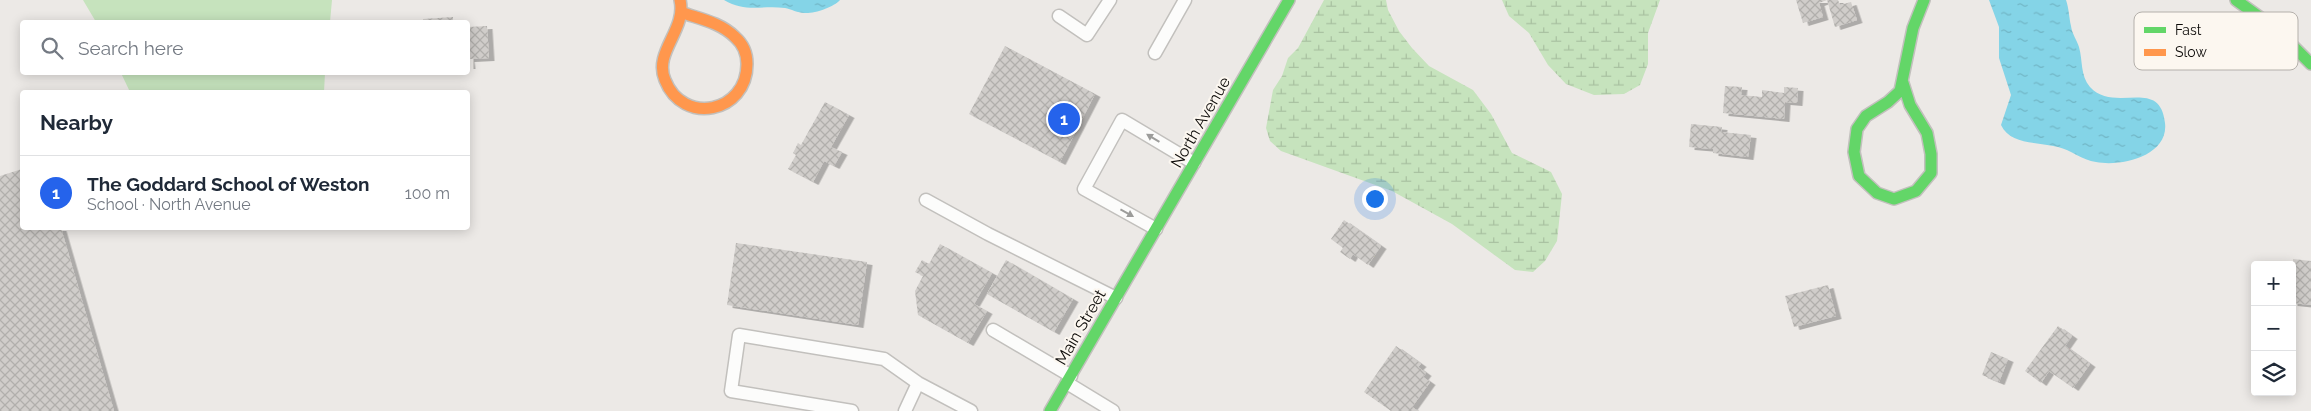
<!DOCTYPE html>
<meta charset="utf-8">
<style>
body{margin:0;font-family:Raleway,sans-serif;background:#f6f6f7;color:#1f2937}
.controls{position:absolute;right:15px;bottom:15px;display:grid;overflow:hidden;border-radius:5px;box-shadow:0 2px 12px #0003}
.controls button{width:45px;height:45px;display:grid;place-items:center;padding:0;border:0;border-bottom:1px solid #e0e1e3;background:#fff;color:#1f2937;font:25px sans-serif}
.you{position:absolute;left:1374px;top:198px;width:18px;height:18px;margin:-12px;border:4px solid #fff;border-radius:50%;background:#1a73e8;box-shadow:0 0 0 8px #1a73e833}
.badge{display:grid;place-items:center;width:32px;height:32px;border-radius:50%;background:#2563eb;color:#fff;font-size:16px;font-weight:700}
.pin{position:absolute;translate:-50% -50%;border:2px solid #fff;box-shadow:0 1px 5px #0006}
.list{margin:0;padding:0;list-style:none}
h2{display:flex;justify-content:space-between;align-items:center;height:65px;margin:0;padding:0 20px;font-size:21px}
h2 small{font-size:16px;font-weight:400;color:#747a83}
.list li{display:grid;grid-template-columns:32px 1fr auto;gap:15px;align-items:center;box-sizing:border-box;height:75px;padding:0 20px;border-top:1px solid #e0e1e3}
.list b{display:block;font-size:19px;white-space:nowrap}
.list p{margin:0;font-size:16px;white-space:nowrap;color:#747a83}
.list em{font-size:16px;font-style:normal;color:#747a83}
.icon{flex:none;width:28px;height:28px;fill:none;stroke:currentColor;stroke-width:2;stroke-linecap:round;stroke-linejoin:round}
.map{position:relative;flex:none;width:2311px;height:411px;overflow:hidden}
.search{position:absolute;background:#fff;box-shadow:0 2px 12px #0003;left:20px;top:20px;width:450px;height:55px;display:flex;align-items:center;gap:12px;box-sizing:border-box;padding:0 18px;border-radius:5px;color:#747a83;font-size:19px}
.panel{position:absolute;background:#fff;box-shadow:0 2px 12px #0003;left:20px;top:90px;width:450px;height:140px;border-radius:5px}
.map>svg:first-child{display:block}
.wetland{fill:url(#wetland-marsh)}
.park{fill:#c6e3bd}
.water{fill:url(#water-ripples)}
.building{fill:url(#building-cross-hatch);filter:url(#shadow)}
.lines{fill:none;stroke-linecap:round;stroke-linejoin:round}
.lane-casing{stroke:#c2c0bd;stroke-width:15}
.fast-casing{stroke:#c2c0bd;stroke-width:14}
.slow-casing{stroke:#c2c0bd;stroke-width:14}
.lane{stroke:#fcfcfb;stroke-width:12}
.fast{stroke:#63d668;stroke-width:11}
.slow{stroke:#ff974d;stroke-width:11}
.oneway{fill:#9c9c9a}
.labels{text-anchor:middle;stroke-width:4;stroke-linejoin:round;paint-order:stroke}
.street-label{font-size:16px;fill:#0d0b09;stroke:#fcf7f0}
.key{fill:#fcf7f0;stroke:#b4b0ab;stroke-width:1}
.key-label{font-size:14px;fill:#0d0b09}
</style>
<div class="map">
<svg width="2311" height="411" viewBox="0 0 2311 411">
<defs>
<pattern id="wetland-marsh" width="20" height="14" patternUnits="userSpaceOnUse" patternTransform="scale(1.25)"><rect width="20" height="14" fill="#c6e3bd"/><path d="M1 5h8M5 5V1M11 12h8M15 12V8" fill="none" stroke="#a9c1a1"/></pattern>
<pattern id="water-ripples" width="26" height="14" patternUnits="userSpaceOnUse" patternTransform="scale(1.25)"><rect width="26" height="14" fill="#84d4e7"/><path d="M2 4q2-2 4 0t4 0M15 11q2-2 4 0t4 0" fill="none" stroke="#71b5c5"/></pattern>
<pattern id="building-cross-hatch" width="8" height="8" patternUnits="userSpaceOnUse" patternTransform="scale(1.25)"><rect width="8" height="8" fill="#d0cdca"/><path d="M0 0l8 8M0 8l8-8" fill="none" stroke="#b1afac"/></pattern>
<filter id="shadow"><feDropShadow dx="5.5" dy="3" stdDeviation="0" flood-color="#0004"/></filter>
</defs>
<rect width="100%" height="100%" fill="#ece9e6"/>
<path class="wetland" d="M1324,0H1386L1388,10L1399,31L1412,48L1429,66L1473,90L1491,114L1512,153L1551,172L1562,194L1557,241L1545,261L1533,272L1515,270L1452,224L1392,191L1281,151L1270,141L1266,128L1273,90L1282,76L1288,58L1298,48Z
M1502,0H1660L1648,33V64L1640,85L1624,94L1594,95L1566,84L1548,65L1529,33L1509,16Z"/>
<path class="park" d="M83,0H332L330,22H96Z
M121,73H325L324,92H130Z"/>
<path class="water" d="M724,0H840C834,7 814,14 804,13C798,13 791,9 785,8C761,5 746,13 724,0Z
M1989,0H2066C2069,9 2069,17 2071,26C2072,34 2077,40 2079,47C2083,61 2080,75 2090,87C2115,114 2160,76 2165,123C2169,156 2121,167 2096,162C2082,160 2071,150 2058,147C2039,142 2010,145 2001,125L2011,95L1999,58V27Z"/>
<path class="building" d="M1796,0H1827L1819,3L1823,17L1803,23Z
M1827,0H1838L1840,5L1851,2L1857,20L1835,27Z
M453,17V22H423V19Z
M487,26L489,58L469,59L470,66H468V27Z
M1005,46L1095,94L1060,162L969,114Z
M1725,86L1742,87L1741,95L1762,97V90L1784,93V87L1798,88L1797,103L1785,102L1784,119L1723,113Z
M825,102L849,115L831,147L842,152L834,166L824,161L813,182L788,169L796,155L793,153L798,143L801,145Z
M1691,124L1722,127L1721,132L1751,135L1748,157L1713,153V149L1689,147Z
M22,169V228H61L114,411H0V176Z
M1344,220L1381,246L1368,265L1353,254L1350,259L1340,252L1343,248L1331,239Z
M736,243L867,262L858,325L727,305Z
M940,244L992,273L974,304L987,311L968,343L918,315L915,291L923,276L915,272L922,260L929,264Z
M2293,259L2311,261V305L2292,303Z
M1006,260L1073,299L1054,332L987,294Z
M1828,285L1836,316L1794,327L1785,296Z
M2058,326L2072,336L2065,346L2090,364L2073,388L2049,371L2041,383L2025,371Z
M1396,346L1421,364L1418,367L1426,373L1423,377L1430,382L1412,407L1418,411H1391L1364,392Z
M1991,352L2008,359L1999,382L1982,375Z"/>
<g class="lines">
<g class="lane-casing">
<path id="lane" d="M1059,16L1087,35L1110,0
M1155,53L1185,0
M926,200L988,234L1116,298
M1156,229L1084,189L1122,120L1194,163
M993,330L1071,376
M1067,383L1113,411
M852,411L731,391L739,335L884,359L918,383L971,411
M905,411L918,383"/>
</g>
<g class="fast-casing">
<path id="fast" d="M2236,0L2276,29L2311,64
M1903,83L1910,105L1927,133L1931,154V173L1916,191L1894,199L1877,193L1859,176L1854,152L1857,129L1866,116L1888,102L1900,91L1913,28L1924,0
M1050,411L1289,0"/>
</g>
<g class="slow-casing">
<path id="slow" d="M680,0C687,30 653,52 665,80C683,126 747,113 747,64C747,54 743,44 735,37C721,23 701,19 683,13"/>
</g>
<use href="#lane" class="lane"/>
<use href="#fast" class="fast"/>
<use href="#slow" class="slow"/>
</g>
<defs><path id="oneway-solid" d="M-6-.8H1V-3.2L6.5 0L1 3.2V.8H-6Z" transform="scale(1.25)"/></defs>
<g class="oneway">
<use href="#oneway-solid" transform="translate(1153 138) rotate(-149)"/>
<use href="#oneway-solid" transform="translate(1127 213) rotate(29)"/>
</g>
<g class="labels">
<g class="street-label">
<text transform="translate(1200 122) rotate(-60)" y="6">North Avenue</text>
<text transform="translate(1080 327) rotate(-60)" y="6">Main Street</text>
</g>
</g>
<rect x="2134" y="12" width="164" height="58" rx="8" class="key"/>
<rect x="2144" y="27" width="22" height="6" fill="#63d668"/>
<rect x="2144" y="49" width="22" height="7" fill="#ff974d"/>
<g class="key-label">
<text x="2175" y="35">Fast</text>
<text x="2175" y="57">Slow</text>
</g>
</svg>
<div class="controls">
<button>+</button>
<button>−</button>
<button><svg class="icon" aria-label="layers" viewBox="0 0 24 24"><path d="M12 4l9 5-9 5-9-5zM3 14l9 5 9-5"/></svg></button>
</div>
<div class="you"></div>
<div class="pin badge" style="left:1064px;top:119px">1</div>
<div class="search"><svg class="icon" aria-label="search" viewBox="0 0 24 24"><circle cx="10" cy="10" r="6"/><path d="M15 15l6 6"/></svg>Search here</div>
<section class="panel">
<h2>Nearby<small></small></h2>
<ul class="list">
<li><span class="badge">1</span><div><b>The Goddard School of Weston</b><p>School · North Avenue</p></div><em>100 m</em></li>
</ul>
</section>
</div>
